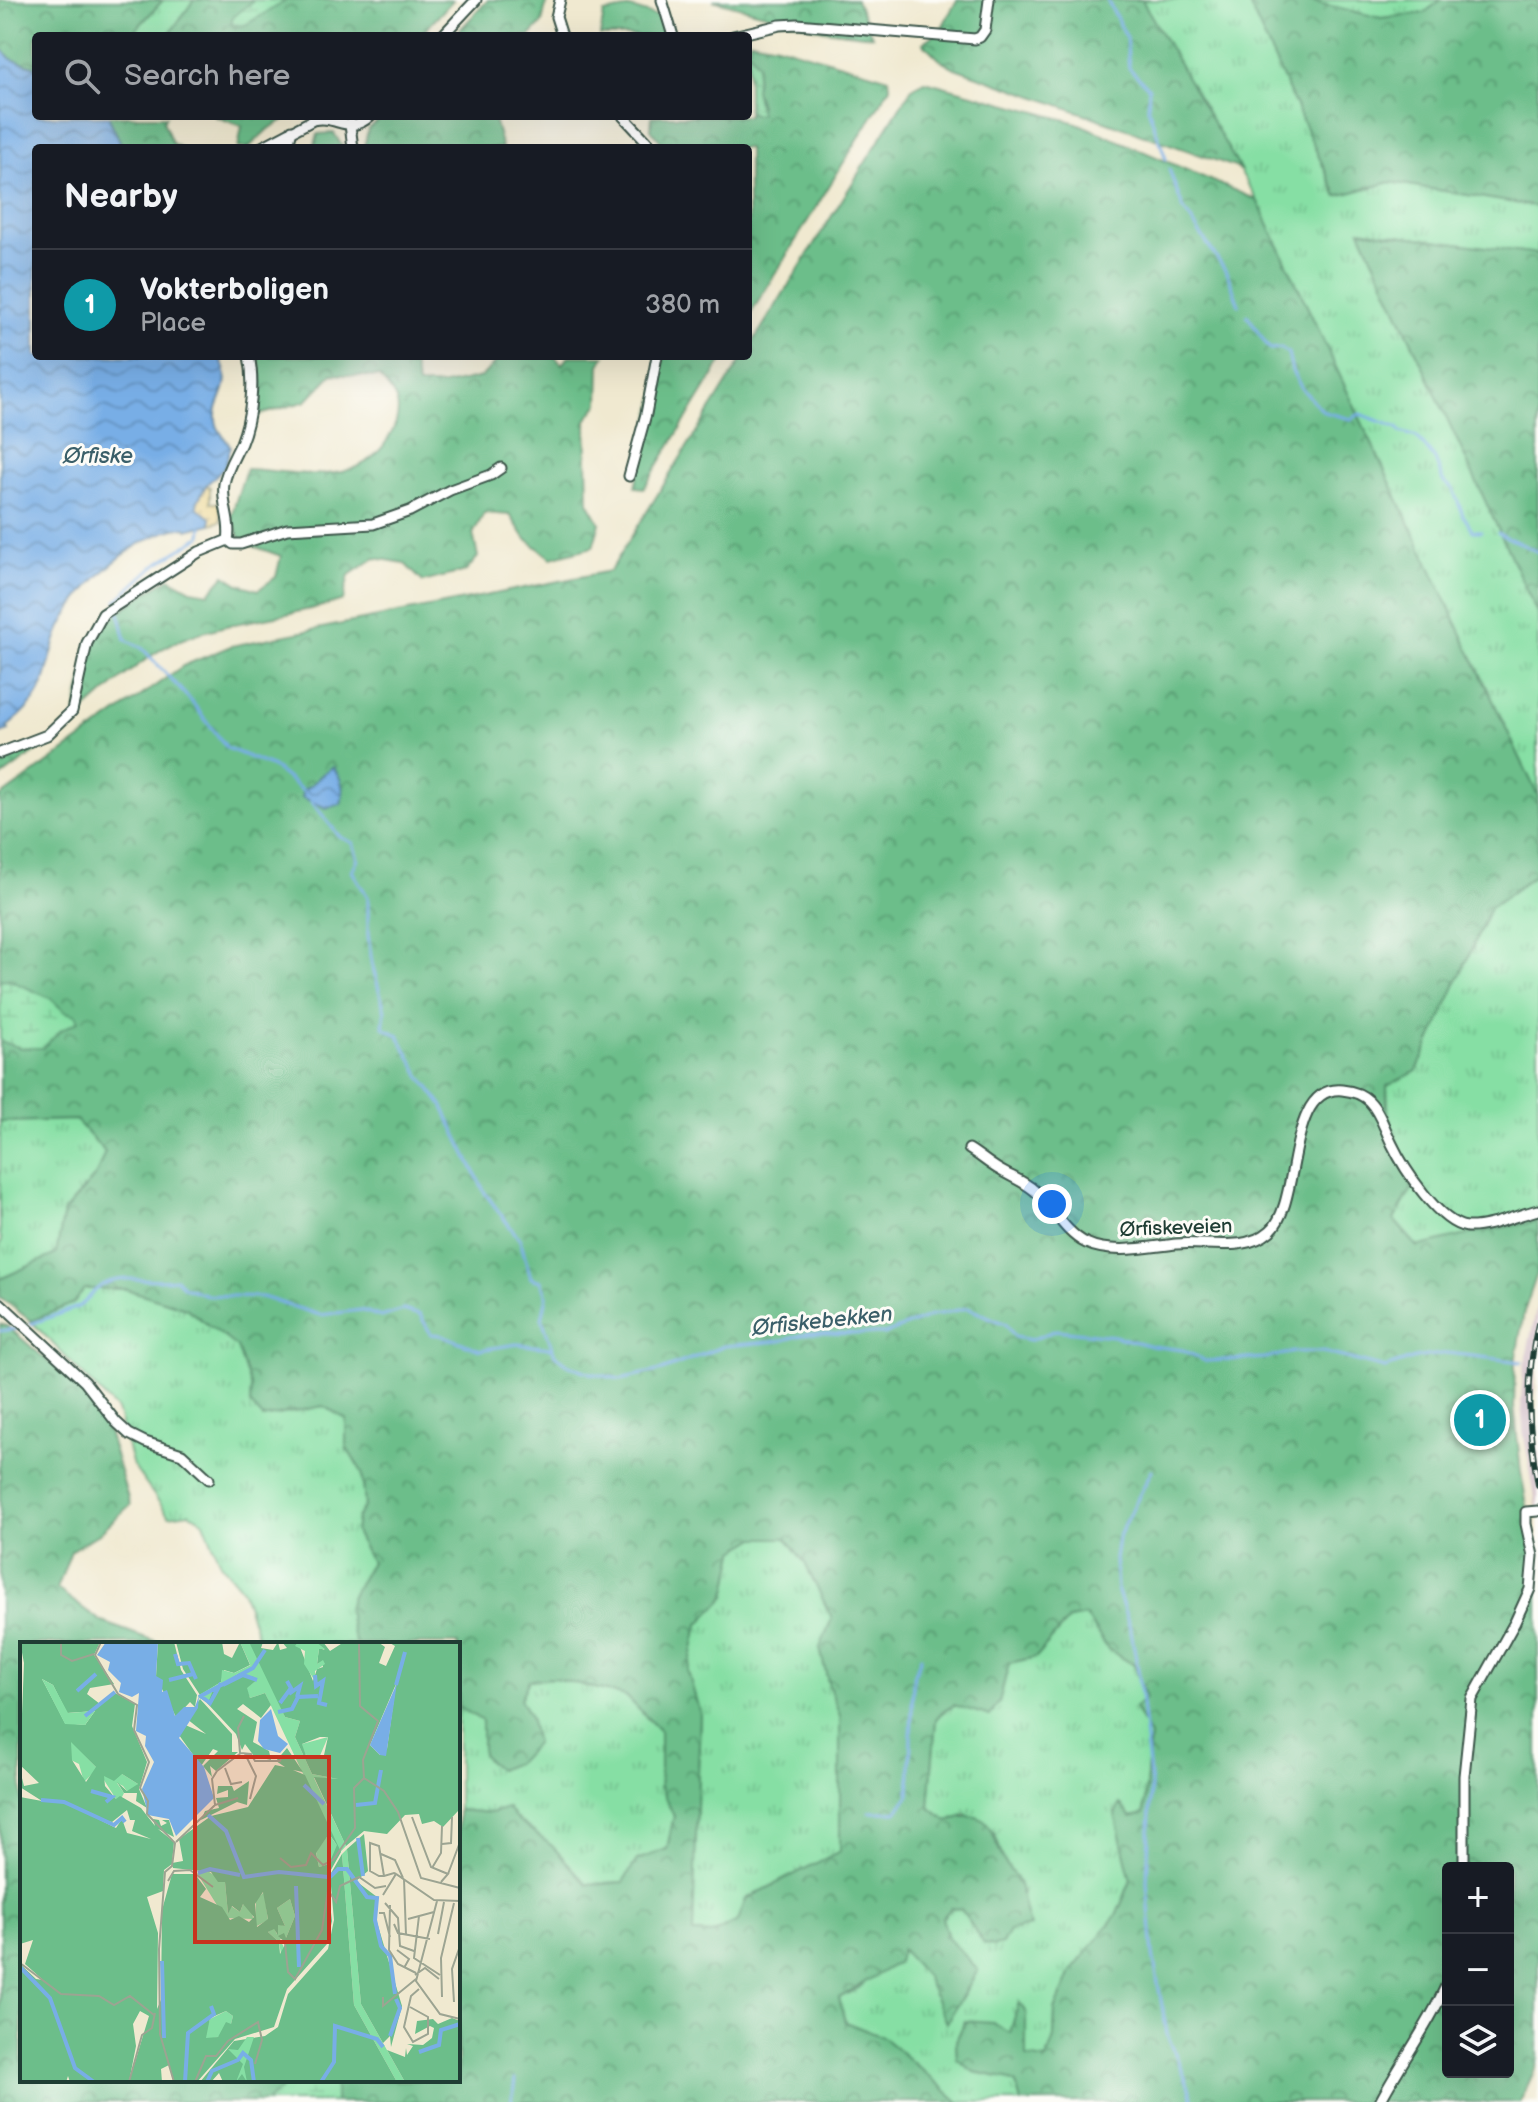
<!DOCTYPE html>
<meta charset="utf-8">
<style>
body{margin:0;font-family:"Balsamiq Sans",sans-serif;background:#20242c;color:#f1f3f6}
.controls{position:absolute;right:24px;bottom:24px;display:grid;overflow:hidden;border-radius:8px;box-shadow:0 8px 32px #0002}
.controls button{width:72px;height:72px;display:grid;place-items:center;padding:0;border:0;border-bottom:2px solid #363941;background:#171b24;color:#f1f3f6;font:40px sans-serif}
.you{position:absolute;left:1052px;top:1204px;width:28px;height:28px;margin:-20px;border:6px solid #fff;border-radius:50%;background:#1a73e8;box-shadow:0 0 0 12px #1a73e833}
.badge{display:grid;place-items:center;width:52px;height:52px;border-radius:50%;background:#0f766e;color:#fff;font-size:26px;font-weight:700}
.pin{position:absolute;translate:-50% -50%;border:4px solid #fff;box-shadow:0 2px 8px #0006}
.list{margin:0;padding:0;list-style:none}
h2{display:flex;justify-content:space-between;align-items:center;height:104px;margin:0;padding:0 32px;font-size:34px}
h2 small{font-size:26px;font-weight:400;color:#9ea1a6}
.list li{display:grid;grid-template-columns:52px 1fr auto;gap:24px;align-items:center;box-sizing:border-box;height:112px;padding:0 32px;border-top:2px solid #363941}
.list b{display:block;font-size:30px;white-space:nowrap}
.list p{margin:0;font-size:26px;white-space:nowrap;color:#9ea1a6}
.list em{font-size:26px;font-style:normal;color:#9ea1a6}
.icon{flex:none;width:44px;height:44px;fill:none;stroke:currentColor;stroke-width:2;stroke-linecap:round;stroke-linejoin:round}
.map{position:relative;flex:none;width:1538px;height:2102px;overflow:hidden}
.search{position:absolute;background:#171b24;box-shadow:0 8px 32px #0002;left:32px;top:32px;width:720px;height:88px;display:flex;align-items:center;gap:20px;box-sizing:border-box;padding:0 28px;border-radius:8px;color:#9ea1a6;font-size:30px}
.panel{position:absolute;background:#171b24;box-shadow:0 8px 32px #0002;left:32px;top:144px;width:720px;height:216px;border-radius:8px}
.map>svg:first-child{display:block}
.railway{fill:#d1bdc8}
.grass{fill:url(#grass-tufts);stroke:#528e6c;stroke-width:2}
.forest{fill:url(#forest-crowns);stroke:#467e5f;stroke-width:2;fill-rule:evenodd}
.wetland{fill:url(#wetland-marsh);stroke:#528e6c;stroke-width:2}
.sand{fill:url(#sand-dots);stroke:#868c69;stroke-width:2}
.water{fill:url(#water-waves);stroke:#4c768d;stroke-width:2}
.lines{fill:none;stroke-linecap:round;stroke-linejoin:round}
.stream{stroke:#78aee6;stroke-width:3}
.street-casing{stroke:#3e574b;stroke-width:13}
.street{stroke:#fff;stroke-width:9}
.rail-casing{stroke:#1f3d34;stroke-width:6}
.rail{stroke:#fdfcf7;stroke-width:3;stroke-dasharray:9;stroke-linecap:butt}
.labels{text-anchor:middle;stroke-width:6;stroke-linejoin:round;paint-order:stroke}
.street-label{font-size:20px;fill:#1f3d34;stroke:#fdfcf7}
.water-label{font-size:22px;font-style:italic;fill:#3a5f69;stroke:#fdfcf7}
.inset-river{fill:none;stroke:#78aee6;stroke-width:4}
.inset-road{fill:none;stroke:#9ca492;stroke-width:2}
.view{fill:#c8321e;fill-opacity:0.15;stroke:#c8321e;stroke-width:4}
.inset-edge{fill:none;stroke:#1f3d34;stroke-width:4}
</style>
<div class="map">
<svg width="1538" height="2102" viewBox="0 0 1538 2102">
<defs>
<pattern id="grass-tufts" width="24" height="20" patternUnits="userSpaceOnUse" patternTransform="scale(2)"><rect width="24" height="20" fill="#86dfa4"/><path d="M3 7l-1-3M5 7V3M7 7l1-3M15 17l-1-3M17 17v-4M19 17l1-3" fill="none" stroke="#73c08e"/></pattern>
<pattern id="forest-crowns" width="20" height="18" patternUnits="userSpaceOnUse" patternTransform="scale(2)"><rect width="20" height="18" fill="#6cbe8a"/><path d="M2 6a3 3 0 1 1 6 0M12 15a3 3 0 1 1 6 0" fill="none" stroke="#589c72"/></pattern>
<pattern id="wetland-marsh" width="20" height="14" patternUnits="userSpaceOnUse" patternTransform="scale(2)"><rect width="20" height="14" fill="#86dfa4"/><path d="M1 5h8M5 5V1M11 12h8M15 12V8" fill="none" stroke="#73c08e"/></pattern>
<pattern id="sand-dots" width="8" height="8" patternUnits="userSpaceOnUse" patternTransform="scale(2)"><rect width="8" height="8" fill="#eeda9e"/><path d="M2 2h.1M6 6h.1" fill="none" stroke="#ccbc89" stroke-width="1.8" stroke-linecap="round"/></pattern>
<pattern id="water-waves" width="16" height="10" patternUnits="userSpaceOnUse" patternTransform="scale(2)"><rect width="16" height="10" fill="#78aee6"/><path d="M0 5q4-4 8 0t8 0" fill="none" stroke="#628fbb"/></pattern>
</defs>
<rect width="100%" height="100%" fill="#fdfcf7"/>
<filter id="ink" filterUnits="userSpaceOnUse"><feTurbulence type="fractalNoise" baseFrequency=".0125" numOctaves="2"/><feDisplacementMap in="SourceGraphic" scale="16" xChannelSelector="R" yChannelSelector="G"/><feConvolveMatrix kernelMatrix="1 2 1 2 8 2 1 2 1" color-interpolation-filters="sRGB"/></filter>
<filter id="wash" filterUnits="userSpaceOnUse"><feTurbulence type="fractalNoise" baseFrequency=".006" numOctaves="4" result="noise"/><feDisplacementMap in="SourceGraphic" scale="32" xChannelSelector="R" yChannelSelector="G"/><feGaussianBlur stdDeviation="1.8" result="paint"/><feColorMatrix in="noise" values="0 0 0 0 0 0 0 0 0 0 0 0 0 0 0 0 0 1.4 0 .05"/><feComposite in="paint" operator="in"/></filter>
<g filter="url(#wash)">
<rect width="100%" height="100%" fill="#f0e9d0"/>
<path class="railway" d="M1538,1301V1353L1533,1402L1538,1453V1514L1523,1430L1521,1402L1523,1372Z"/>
<path class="grass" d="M163,0H194L168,36H130Z
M1142,0H1247L1337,196L1391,182L1538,207V254L1360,230L1538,615V796L1257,200Z
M1306,0H1441L1424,13L1381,18Z
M1536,875L1538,879V1218L1536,1221L1474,1233L1418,1247L1394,1220L1387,1086L1417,1070L1490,908Z
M76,1120L105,1152L96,1175L64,1212L57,1254L0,1279V1247L2,1240L0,1235V1122Z
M84,1289H126L186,1308L237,1347L251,1388L250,1404L263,1418L323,1406L346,1419V1447L362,1472L365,1505L357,1518L355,1532L371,1562C350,1600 341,1601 356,1644H260L242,1589L220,1563L204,1522L189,1513L169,1516L133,1466L117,1410L31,1321L74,1303Z
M756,1538H786L805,1563L832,1618L820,1648L829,1686L840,1716V1852L746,1899L738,1921L712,1934L692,1933L700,1714L688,1672L698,1624L726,1596L735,1551Z
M1086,1616L1108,1649L1134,1665L1146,1698L1135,1708L1150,1736L1144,1814L1131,1817L1115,1814L1131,1880L1117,1914L1071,1972L1055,2010L1054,2038L1046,2061L1026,2057V2013L1019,2003L1010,2034L965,2021L956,2041L957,2059L974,2072L1005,2078L1016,2084L1021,2102H959L883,2037L845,2022L839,1998L859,1988L901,1948L926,1976L947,2022L978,1970L948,1938L942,1918L951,1908L961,1909L1008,1931L1028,1926L1018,1882L1004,1861L995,1834L966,1814L948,1821L929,1807L936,1719C951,1700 977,1703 999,1702L1009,1663L1036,1657L1069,1619Z
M555,1678L626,1696L660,1731V1787L674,1816L667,1849L637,1860L623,1882L587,1884L552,1846L515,1818L508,1808L491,1813L458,1810V1706L482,1721V1754L530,1717L520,1699L529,1680Z"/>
<path class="forest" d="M0,0H163L130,36H36V67L11,59L0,47Z
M194,0H254L232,18L233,26L245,25L287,0H453L420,36H168Z
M488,0H547L542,23L530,36H454Z
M713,0H856L872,36L824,30Z
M957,0H1142L1240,169L955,68L939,59L923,43L940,31Z
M1247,0H1306L1381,18L1424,13L1441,0H1538V207L1391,182L1337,196Z
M631,8L660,17L664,36H600L604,13Z
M750,40L777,45L889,78L890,87L748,318V148H666L651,129L652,116H748V110L754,115L760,106L755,90L758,64L748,50Z
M925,81L1077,123L1257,200L1538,796V879L1535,875L1490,908L1417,1071L1387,1086V1112L1412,1189L1394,1220L1417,1247L1474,1233L1536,1221L1538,1218V1271L1524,1312L1515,1363L1514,1407L1521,1473L1538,1566V2056L1536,2067L1520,2102H1021L1016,2084L1005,2078L974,2072L957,2059L956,2041L965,2021L993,2023L1010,2033L1019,2002L1026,2013V2057L1046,2060L1054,2038L1055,2010L1071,1972L1117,1914L1131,1881L1115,1814L1120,1804L1131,1817L1144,1814L1150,1736L1135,1708L1146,1698L1134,1665L1108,1649L1086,1616L1069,1619L1036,1657L1009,1663L999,1702L990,1716L954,1705L941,1713L936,1719L929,1807L948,1821C992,1806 989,1830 1004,1861C1008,1869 1015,1875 1018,1883C1024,1896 1023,1913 1030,1926L1009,1931L1002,1944L995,1946L984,1944L961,1909L951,1908L942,1918L948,1938L978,1970L946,2023L926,1976L901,1949L898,1962L839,1998L845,2022L883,2037L959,2102H0V1324L7,1326L78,1387L106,1425L130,1505L98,1534L71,1551L57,1589L102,1622L163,1644H22V2080H458V1810L491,1813L507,1808L515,1818L552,1846L587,1884L623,1882L637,1860L667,1849L674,1816L660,1787V1731L626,1696L555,1678L529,1680L520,1699L530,1717L536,1743L518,1762L498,1770L482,1754V1721L458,1706V1644H356C341,1601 350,1600 371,1562L355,1532L357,1518L365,1505L362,1472L346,1447V1419L323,1406L263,1418L250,1404L251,1388L237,1347L186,1308L126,1289H84L74,1303L31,1321L0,1297V1279L56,1254L64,1212L96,1175L105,1152L76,1120L0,1122V1041L21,1048H43L75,1015L65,1012L50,998L7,979L0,980V797L183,666L231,646L610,571L744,356H748V350L912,88ZM756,1538H786L805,1563L832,1618L820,1648L829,1686L840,1716V1851L746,1899L738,1921L712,1934L693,1933L700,1714L688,1672L698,1625L726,1596L735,1551ZM1448,1868H1508V2072H1448Z
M108,116H166L163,121L172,143L181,148H123Z
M214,116H290L267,130L248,148H238L242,126Z
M384,116H493L502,148H364L368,129Z
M334,133L343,148H314L318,134Z
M1360,230L1538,254V615Z
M258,356H420L413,363L418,385H444L481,377L502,356H554L562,364L569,356H605L600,365L599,404L586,420L588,502L600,523L593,547L551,558L525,538L510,515L484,513L473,534L478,557L466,571L423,582L404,563L375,558L349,575L343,600C287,619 225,619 171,644C137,661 103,696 74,720C81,685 89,637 118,613C134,600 153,589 169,578L191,590L209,593L225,575L239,584L258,590L276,577L281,556L242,542L231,517L246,469C300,471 362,492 392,432C404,407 397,395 379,377L332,374L306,401L259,415L262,383Z
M664,356H725L644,488L635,487Z
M52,740L0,778V759L25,747Z"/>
<path class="wetland" d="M254,0H287L245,25L232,26V18Z
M748,50L758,64L755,90L760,114L754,115L748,110Z
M7,979L50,998L65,1012L76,1015L79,1021L61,1030L43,1048H21L0,1041V980Z
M291,2080H335V2102H266Z"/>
<path class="sand" d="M206,485L210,487V503H220L221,521L211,524L210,518L198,508L197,503Z"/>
<path class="water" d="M0,47L11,59L36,67V116H108L123,148H36V356H219C238,390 210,400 217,425C219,432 227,441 231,447L224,468L206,485L197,503L198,508L211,518V524L187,530L186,527C137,533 82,584 61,627C51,647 50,671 40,691C33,705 19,717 7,727L9,730L0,733Z
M333,767C342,779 345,788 341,804L326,808L301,797L303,790C316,784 320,773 333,767Z"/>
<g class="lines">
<path class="stream" d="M1107,0L1126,36L1129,68L1149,88L1148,108L1166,159
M1169,169L1183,208L1227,273L1239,305
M1247,315C1256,327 1261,338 1270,349L1281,348L1288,353L1292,371L1302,389L1324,412L1351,419L1360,414L1398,428L1400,432L1417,437L1435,459L1443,481L1453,489L1463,515L1473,531H1481
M1498,533L1538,552
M117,600L154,566L201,536L202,527
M118,608L126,640L142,648L191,701L227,748L273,767L304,792
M311,801L340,837L353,843L358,859L352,871L368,897V935L372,964L385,1011L383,1027L398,1035L421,1077L442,1105L485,1193L520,1240L531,1278L541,1281L547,1296L542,1319L555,1355L569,1365L590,1373L620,1379L662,1370L724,1346L780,1341L809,1333L885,1334L931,1316L967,1308L1006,1324L1015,1337L1031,1340L1056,1330L1114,1336L1151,1346L1183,1350L1205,1361L1265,1358L1294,1352H1323L1385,1368L1415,1358L1448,1353L1522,1362
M31,1324L78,1307C90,1300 93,1288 106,1283C125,1275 155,1282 176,1279L184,1287L207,1295L262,1297L320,1315L361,1310L381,1317L403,1310L420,1315L431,1334L442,1335L480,1350L517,1344L550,1348
M0,1331L21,1328
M1152,1470L1118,1538L1115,1559L1117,1589L1131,1631L1139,1676L1151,1784L1147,1882L1153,1955L1167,2034L1189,2087L1193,2102
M869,1812H896L909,1795L913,1680L921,1656
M512,2102L515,2079"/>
</g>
</g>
<g filter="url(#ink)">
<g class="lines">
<g class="street-casing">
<path id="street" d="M560,0L556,17L562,36
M662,0L673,36
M442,36L476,0
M733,36L780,25L797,24L975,39L980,37L985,30L989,0
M623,116L653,148
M350,125L353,148
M260,148L313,120C336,114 349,136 370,116
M287,148L292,130
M629,476L646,414L657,356
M228,540L233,544H241L287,529L373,524L410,511L450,490L491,475L501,468
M0,753L47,735L72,711L87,643L103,614L199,552L228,540C232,522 221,503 224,484C226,470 235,456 241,443C251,418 255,383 249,356
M969,1149C979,1155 988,1163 998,1169C1011,1177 1024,1181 1035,1191C1052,1206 1064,1232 1086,1243C1111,1255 1149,1247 1176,1244C1205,1241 1245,1253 1270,1231C1302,1203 1285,1085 1342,1090C1352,1091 1362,1094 1369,1101C1380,1112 1385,1130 1392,1144C1403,1167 1439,1224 1467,1227C1489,1228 1517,1215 1538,1210
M0,1303L85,1382L116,1422L129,1434L145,1442L182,1454L209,1479
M1464,1868V1776L1472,1699L1515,1622L1530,1589L1533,1556L1526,1524V1512L1538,1511
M1380,2102C1401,2062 1431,2022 1448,1981"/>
</g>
<use href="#street" class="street"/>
<g class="rail-casing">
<path id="rail" d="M1538,1324C1525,1379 1528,1431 1538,1485"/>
</g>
<use href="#rail" class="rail"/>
</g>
</g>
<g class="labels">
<g class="street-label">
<text transform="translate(1176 1227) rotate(-2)" y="7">Ørfiskeveien</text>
</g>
<g class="water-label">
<text x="98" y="463">Ørfiske</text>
<text transform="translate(822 1320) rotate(-6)" y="8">Ørfiskebekken</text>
</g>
</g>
<g transform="translate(20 1642)">
<rect width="440" height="440" fill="#f0e9d0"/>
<path d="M220,0H229L242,20L265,75L280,79L275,95L292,132L318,137L294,136L326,204L309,222L299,225L296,210L309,192L316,202L245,51L230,56L226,46L237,38ZM308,95L299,116L283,112L282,102ZM51,99L78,127L102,132L118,142L115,147L107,149L103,144L97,141L104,151L100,159L96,157L77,127L64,140L59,122L51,118ZM327,207L341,362L385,440H377L334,363L322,212ZM186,228L205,240L208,272L211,264L220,270L223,262L232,267L233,277L205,276L177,231ZM244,250L248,278L235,285L236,258ZM270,257L275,274L266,296L260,297L266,310L261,312L259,300L248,290L254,286L257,292L258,282L265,284L257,266ZM206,369L213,374L211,382L198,395L181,399L179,393L185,391L190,377Z" fill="#86dfa4"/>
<path d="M0,0H80L74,13L94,42L70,46L67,52L80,62L95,51L115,62L112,84L127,120L119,147L127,166L116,159L117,151H104L97,140L107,149L118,142L102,132L94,139L84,134L85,144L96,157L100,154L121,166L135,184L133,177L139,178L141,184L147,181L142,178H149L154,195L138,187L154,200L152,221L163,219L159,197L191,174L228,165L255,123L265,125L256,119L267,106L283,130L273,128L285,133L321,210L307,235L312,279L307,302L267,347L254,385L215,397L177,440H154L149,423L141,427L142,440H50L48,434L46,440H0V322L16,337L23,338L5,322L13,298L0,302V155L22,159L0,145V128L4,144L19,141L0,123L4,21ZM22,37L33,43L47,71L75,69L65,83L45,81ZM51,100L76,125L66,140L52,118ZM107,168L110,178H115L112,189L131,197L107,191L102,177L96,186L78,177L92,180ZM309,192L317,203L309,222L299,225L296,211ZM152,222L153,226L191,230L198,240H205L208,272L212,264L220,270L223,262L234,275L229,280L219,274L210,278L202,265L180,255L186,247L175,232H152L142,268L141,358L137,367L138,291L127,255L143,249L144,228ZM243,250L248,277L237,285L235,262ZM270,257L275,274L266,296L264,291L258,294L266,301L260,312L259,300L248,290L254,287L258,293V283L265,284L257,266ZM120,369L129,374L109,440L116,404L113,382ZM206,369L213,374L211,382L206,380L198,395L186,396L190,376ZM138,0H154L161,28L177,53L175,65L170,60L156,75L136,35ZM156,0H202L204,12L212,16L220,0L230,23L214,31L204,28L201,40L180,53L163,27ZM229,0H243L241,6L253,8L258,0L260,8L267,6L262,0H278L293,39L297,27L303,25L302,20L297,22L299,6L305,8L293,0H303L310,9L324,0H358L365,5L359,21L366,24L375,4L368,0H440L438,169L423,185L414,179L402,182L399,172L385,173L367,192L344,189L326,204L294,135L318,137L292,132L275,95L280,79L265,75ZM376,42L367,107L360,113L350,103ZM300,95H308L304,113L286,114L282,102ZM219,31H233L237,38L227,46L230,56L245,51L251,63L241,76L223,62L217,67L237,80L233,100L249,109L251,118L234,114L225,102L222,108L216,92L187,61L192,48ZM180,57L212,92V110H218L196,129L190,124L192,135L183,124L198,109L193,107L181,124L159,93L163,82L186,92L167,77ZM229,139L227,163L217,160L181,178L185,169L199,166L196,156L208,155V148L197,152L198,144H212L214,149ZM344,192L348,229L336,239L357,255L356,277L382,364L371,405L370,394L363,401L341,362L327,207ZM322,212L334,363L377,440H203L199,431L191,440H180L214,399L245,394L258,385L268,352L308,307L314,278L310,233ZM432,376L440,379V440H385L367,408L385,415L386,406L387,413L393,404L387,402L403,403L412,396L414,386L410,384L395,392L397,379L413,377L418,382Z" fill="#6cbe8a" fill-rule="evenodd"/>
<path d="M278,0H296L305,7H299L297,22L303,18L305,22L295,29V39L284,22L285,9L275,4ZM237,20L238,36L219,31L193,48L188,61L178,55L175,61L179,53L201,40L202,28L214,31ZM22,37L33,43L48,71L75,69L65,83L45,82ZM227,395H234L224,425L227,440L222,432L216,440L223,422L208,407L218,408Z" fill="#86dfa4"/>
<path d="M86,0H138L136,34L143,38L142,50L147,48L155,74L164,65H175L179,54L178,66L159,96L184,125L194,156L156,194L149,177L128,173L122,147L134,120L125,104L126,94L116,89L119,51L112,55L99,50L101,41L88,28L90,20L77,13ZM377,41L366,114L360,113L350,103ZM251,67L258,94L268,102L260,111L244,107L238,99L240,78Z" fill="#78aee6"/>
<path class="inset-river" d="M155,12L158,22L169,21L176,37M295,33L296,44L303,39L299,61L307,63M149,38L173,32M203,43L223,33L237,38M376,43L385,10M57,49L76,32M269,52L280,44L277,55M179,55L233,26L245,8M182,55L190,61L201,41M260,61L271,46L267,39M258,70L272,67L278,55L298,54M65,74L95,50M284,143L304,162M71,149L92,155L86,160M21,158L44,160L94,183L102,176L105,180M336,163L355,161L361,128M188,173L206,189L224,235L259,230L308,235M338,196L343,234M178,231L190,227L220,233M310,235L318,227H327L347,255L357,256L355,278L361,304L370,314L375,352M276,244L279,325M142,319L144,396M0,325L30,356L55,426L74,440M370,394L380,366L376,357M399,410L419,403L421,388L440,382M165,440L168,391L194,372L191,364M187,440L192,429L218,418L223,411L231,418L234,440M301,440L314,420L315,384L357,397L363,405"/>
<path class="inset-road" d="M41,0V13L52,19L74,12M81,0L75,13L98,52L117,63L114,88L129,120L120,146L128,159L127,172L155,201L152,224L145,230L139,307L140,392L154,440M339,0L340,64L358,79L343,118L344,136L364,149L378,170L401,236L440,246M220,111L218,86L224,74M225,112L236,134L230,157M205,126L211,142L222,140M195,163L218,156M392,175L411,225L428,232L421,240M156,200L195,163L192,137L197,129L221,111L231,112L235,119H260L262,114M422,202L431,201L432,175M361,212L375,218L383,236M260,216L271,225L286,223L291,211L303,223L313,218L335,186L334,146L344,136M412,226L421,211L422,184M428,232L440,200M364,234L359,204L350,201V229L359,234H364L374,231L376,232M384,237L386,293M148,239L154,229L170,228L193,245M363,253L376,232L414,258L440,259M417,259L396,339L420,372L440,377M365,261L378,276L380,304L394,309M370,263L369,308L378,322L396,331M359,271H364L370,295M399,274L394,316L420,333M388,277L414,270M374,282L378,291L410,297M418,292L424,260M265,301L268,330L275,337L302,288L308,248L316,260L320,244L339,235L355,246L366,244M377,308L389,317L384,326M0,321L41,352L79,354L94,363L110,354L134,373M395,333L405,326L419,337M363,355V364L396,337M422,355L421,316L434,261M434,360L432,327L440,304M390,365L408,375V392L393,400L384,385L391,354L399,347M109,440L122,393L132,386L135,371M175,440L186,414H196L208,399L238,380L242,398L235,422"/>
<path class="view" d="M175,115H309V300H175Z"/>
<rect width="440" height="440" class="inset-edge"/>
</g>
</svg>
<div class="controls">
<button>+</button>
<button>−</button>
<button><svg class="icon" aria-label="layers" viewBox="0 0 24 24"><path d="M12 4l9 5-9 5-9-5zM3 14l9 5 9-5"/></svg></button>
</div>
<div class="you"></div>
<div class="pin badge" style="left:1480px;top:1420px;background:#0f9aa8">1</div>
<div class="search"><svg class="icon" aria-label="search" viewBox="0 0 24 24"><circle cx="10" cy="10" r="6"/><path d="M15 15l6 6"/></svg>Search here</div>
<section class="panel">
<h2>Nearby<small></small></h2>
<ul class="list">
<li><span class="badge" style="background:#0f9aa8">1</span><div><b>Vokterboligen</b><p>Place</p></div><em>380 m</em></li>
</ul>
</section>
</div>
